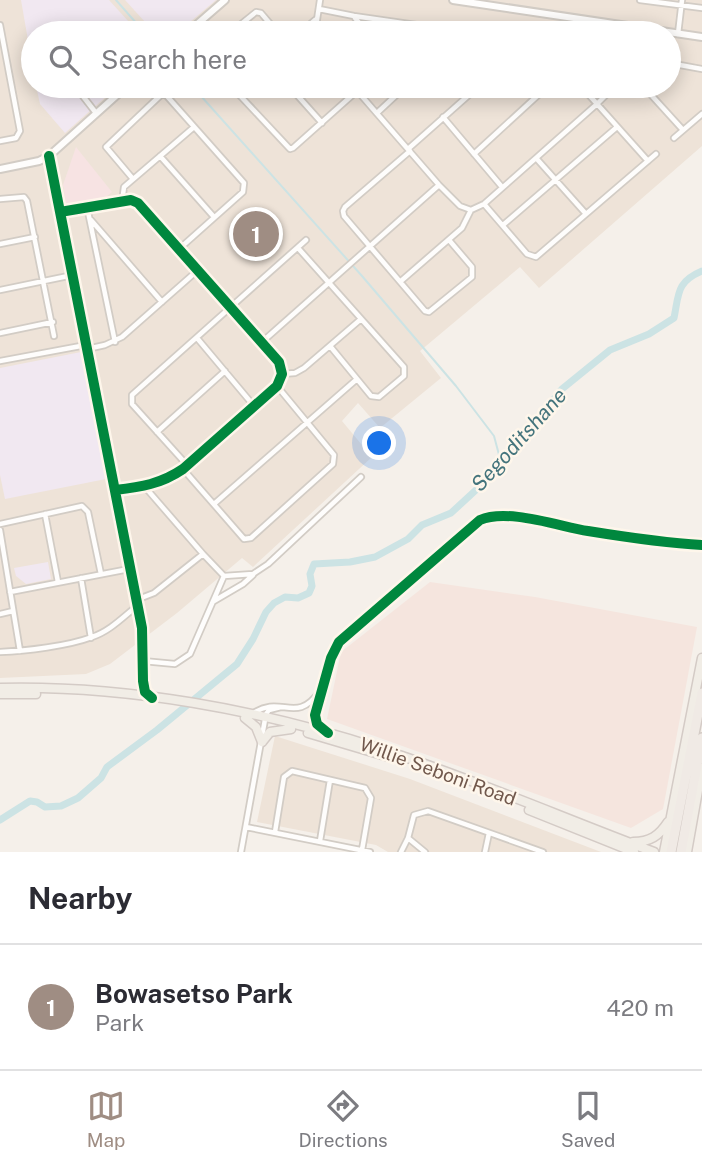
<!DOCTYPE html>
<style>
body{margin:0;font-family:"Public Sans",sans-serif;background:#f2f2f3;color:#2b2b33}
.you{position:absolute;left:380px;top:444px;width:24px;height:24px;margin:-18px;border:5px solid #fff;border-radius:50%;background:#1a73e8;box-shadow:0 0 0 10px #1a73e833}
.badge{display:grid;place-items:center;width:46px;height:46px;border-radius:50%;background:#9f8d83;color:#fff;font-size:23px;font-weight:700}
.pin{position:absolute;translate:-50% -50%;border:4px solid #fff;box-shadow:0 2px 7px #0006}
.list{margin:0;padding:0;list-style:none}
h2{display:flex;justify-content:space-between;align-items:center;height:91px;margin:0;padding:0 28px;font-size:30px}
h2 small{font-size:23px;font-weight:400;color:#7c7c81}
.list li{display:grid;grid-template-columns:46px 1fr auto;gap:21px;align-items:center;box-sizing:border-box;height:126px;padding:0 28px;border-top:2px solid #e1e1e2}
.list b{display:block;font-size:26px;white-space:nowrap}
.list p{margin:0;font-size:23px;white-space:nowrap;color:#7c7c81}
.list em{font-size:23px;font-style:normal;color:#7c7c81}
.icon{flex:none;width:38px;height:38px;fill:none;stroke:currentColor;stroke-width:2;stroke-linecap:round;stroke-linejoin:round}
.map{position:relative;flex:none;width:702px;height:852px;overflow:hidden}
.search{position:absolute;background:#fff;box-shadow:0 4px 18px #0003;left:21px;right:21px;top:21px;height:77px;display:flex;align-items:center;gap:18px;box-sizing:border-box;padding:0 24px;border-radius:38px;color:#7c7c81;font-size:26px}
.sheet{height:217px;background:#fff}
nav{display:flex;justify-content:space-around;align-items:center;box-sizing:border-box;height:98px;border-top:2px solid #e1e1e2;background:#fff;font-size:19px;color:#7c7c81}
nav a{display:grid;justify-items:center;gap:4px}
nav .on{color:#9f8d83}
.map>svg:first-child{display:block}
.residential{fill:#eee3d8;fill-rule:evenodd}
.commercial{fill:#f5e5de}
.education{fill:#f1e8f1}
.medical{fill:#f7e3e3}
.lines{fill:none;stroke-linecap:round;stroke-linejoin:round}
.stream{stroke:#cce3e4;stroke-width:2}
.river{stroke:#cce3e4;stroke-width:7}
.minor-casing{stroke:#d2ccc5;stroke-width:8}
.tertiary-casing{stroke:#d2ccc5;stroke-width:10}
.primary-casing{stroke:#d4cbc6;stroke-width:11}
.trunk-casing{stroke:#d4cbc6;stroke-width:12}
.minor{stroke:#fefdfc;stroke-width:4.5}
.tertiary{stroke:#fefdfc;stroke-width:6}
.primary{stroke:#f1ede6;stroke-width:8}
.trunk{stroke:#f0eae5;stroke-width:9}
.cycleway-casing{stroke:#fef6eb;stroke-width:15}
.cycleway{stroke:#00873e;stroke-width:10}
.labels{text-anchor:middle;stroke-width:5;stroke-linejoin:round;paint-order:stroke}
.street-label{font-size:19px;fill:#71584c;stroke:#fef6eb}
.water-label{font-size:21px;font-style:italic;fill:#44747c;stroke:#fef6eb}
</style>
<div class="map">
<svg width="702" height="852" viewBox="0 0 702 852">
<rect width="100%" height="100%" fill="#f5f0ea"/>
<path class="residential" d="M0,0H702V146L539,288L520,267L420,351L441,378L380,428L358,403L342,421L372,457L253,567L242,558L177,613L110,664L86,674L0,678ZM33,33H669V86H33Z
M275,736L410,779L601,852H388L376,845L257,822Z"/>
<path class="commercial" d="M430,582L535,597L697,627L663,809L631,828L327,719L341,652Z"/>
<path class="education" d="M21,0H109L139,33H33V69Z
M125,0H216L177,33H155Z
M36,86H118L65,133L40,104Z
M81,352L106,479L5,499L0,475V368Z
M48,562L51,579L26,584L16,576L14,568Z"/>
<path class="medical" d="M76,147L112,192L106,197L66,204L63,185Z"/>
<g class="lines">
<path class="stream" d="M116,0L145,33
M192,86L362,276L456,386L494,436L502,466"/>
<path class="river" d="M0,820L30,801L37,802L45,807L61,806L78,798L101,778L107,767L157,730L237,664L253,639L266,612L274,603L285,597L298,598L309,593L312,586L310,574L314,564L350,562L375,557L408,539L422,525L451,513L502,466L562,389L610,350L649,334L674,318C679,294 676,282 702,271"/>
<g class="minor-casing">
<path id="minor" d="M640,0L702,8
M319,9L354,16L444,29L449,33
M355,18L368,33
M0,25L20,131L16,138L0,141
M230,33L256,12L261,13L278,33
M300,33L315,20
M315,33L320,0
M620,33L622,25
M678,34L682,0
M669,63L702,69
M75,86L96,113
M158,86L244,183L243,192L179,249
M231,86L290,149L293,148L357,91
M289,86L322,123
M353,86L439,185L460,206L471,210L484,204L597,104L608,93L612,86
M581,86L648,161
M643,86L683,130
M377,113L406,86
M443,117L502,187
M674,138L702,114
M408,149L479,86
M410,151L345,207L343,211L344,216L425,311L429,312L472,277V267L449,240
M474,154L548,86
M160,156L214,217
M536,158L586,214
M133,179L106,147L164,92
M0,199L24,197L27,201L54,336
M122,202L124,187L194,127
M484,204L527,254L536,257L656,154
M87,207L115,342
M60,212L131,200L138,203L279,362L282,374L277,386L183,469C161,484 141,487 115,490
M91,220L162,302
M503,225L617,127
M0,244L35,237
M298,248L404,367V376L379,397L371,396L330,346
M401,281L462,228L471,210
M0,290L73,275
M0,333L53,322
M197,338L254,406
M262,342L439,185
M87,349L105,345L122,337L198,270
M0,361L86,345
M282,374L295,373L304,368L361,319
M157,432L225,371
M187,465L132,404V395L306,240
M183,469L244,539L251,538L333,464L334,455L277,386
M214,504L357,379
M45,514L58,582
M0,524L82,506L88,512L101,574
M0,530L20,651
M203,554L224,576L253,574L268,564L361,477
M81,578L91,638
M10,592L129,569
M136,600L154,593L203,554L145,487
M214,601L243,584L253,575
M0,614L13,611
M0,652C26,651 68,646 92,637C110,631 123,617 137,606
M143,661L175,664L190,654L224,576
M252,714C282,693 295,726 320,691
M321,729L317,724L315,715L331,658L339,642L480,520C507,508 558,526 588,531C625,537 664,543 702,545
M246,827L370,852
M275,832L284,777L292,771L365,788L371,798L362,850
M408,838L425,852
M320,841L330,780
M241,852L266,714L269,710L281,707
M401,852L408,838L414,815L428,811L543,852
M485,852L489,833"/>
</g>
<g class="tertiary-casing">
<path id="tertiary" d="M453,0L702,37
M187,33L225,0
M49,156L142,628L143,681L145,692L150,697
M0,169L39,161L49,156L127,86"/>
</g>
<g class="primary-casing">
<path id="primary" d="M0,688C126,685 262,710 381,749C474,779 563,818 654,852
M0,694H36
M245,718L256,727L262,742
M308,733L389,757
M262,742L270,732L291,729
M529,810L634,852
M633,842C650,842 659,836 668,822
M664,852L702,658
M687,852L702,768"/>
</g>
<g class="trunk-casing">
<path id="trunk" d="M671,852L702,693
M681,852L702,738"/>
</g>
<use href="#minor" class="minor"/>
<use href="#tertiary" class="tertiary"/>
<use href="#primary" class="primary"/>
<use href="#trunk" class="trunk"/>
<g class="cycleway-casing">
<path id="cycleway" d="M49,156L142,628L143,681L145,692L152,698
M60,212L131,200L138,203L279,362L282,374L277,386L183,469C161,484 141,487 115,490
M328,733L317,724L315,715L331,658L339,642L480,520C507,508 558,526 588,531C625,537 664,543 702,545"/>
</g>
<use href="#cycleway" class="cycleway"/>
</g>
<g class="labels">
<g class="street-label">
<text transform="translate(438 771) rotate(20)" y="7">Willie Seboni Road</text>
</g>
<g class="water-label">
<text transform="translate(519 440) rotate(-48)" y="7">Segoditshane</text>
</g>
</g>
</svg>
<div class="you"></div>
<div class="pin badge" style="left:256px;top:234px">1</div>
<div class="search"><svg class="icon" aria-label="search" viewBox="0 0 24 24"><circle cx="10" cy="10" r="6"/><path d="M15 15l6 6"/></svg>Search here</div>
</div>
<section class="sheet">
<h2>Nearby<small></small></h2>
<ul class="list">
<li><span class="badge">1</span><div><b>Bowasetso Park</b><p>Park</p></div><em>420 m</em></li>
</ul>
</section>
<nav>
<a class="on"><svg class="icon" aria-label="map" viewBox="0 0 24 24"><path d="M3 6l6-2 6 2 6-2v14l-6 2-6-2-6 2zM9 4v14M15 6v14"/></svg>Map</a>
<a><svg class="icon" aria-label="directions" viewBox="0 0 24 24"><path d="M12 3l9 9-9 9-9-9zM9 14v-3h6M13 9l2 2-2 2"/></svg>Directions</a>
<a><svg class="icon" aria-label="saved" viewBox="0 0 24 24"><path d="M7 4h10v16l-5-4-5 4z"/></svg>Saved</a>
</nav>
